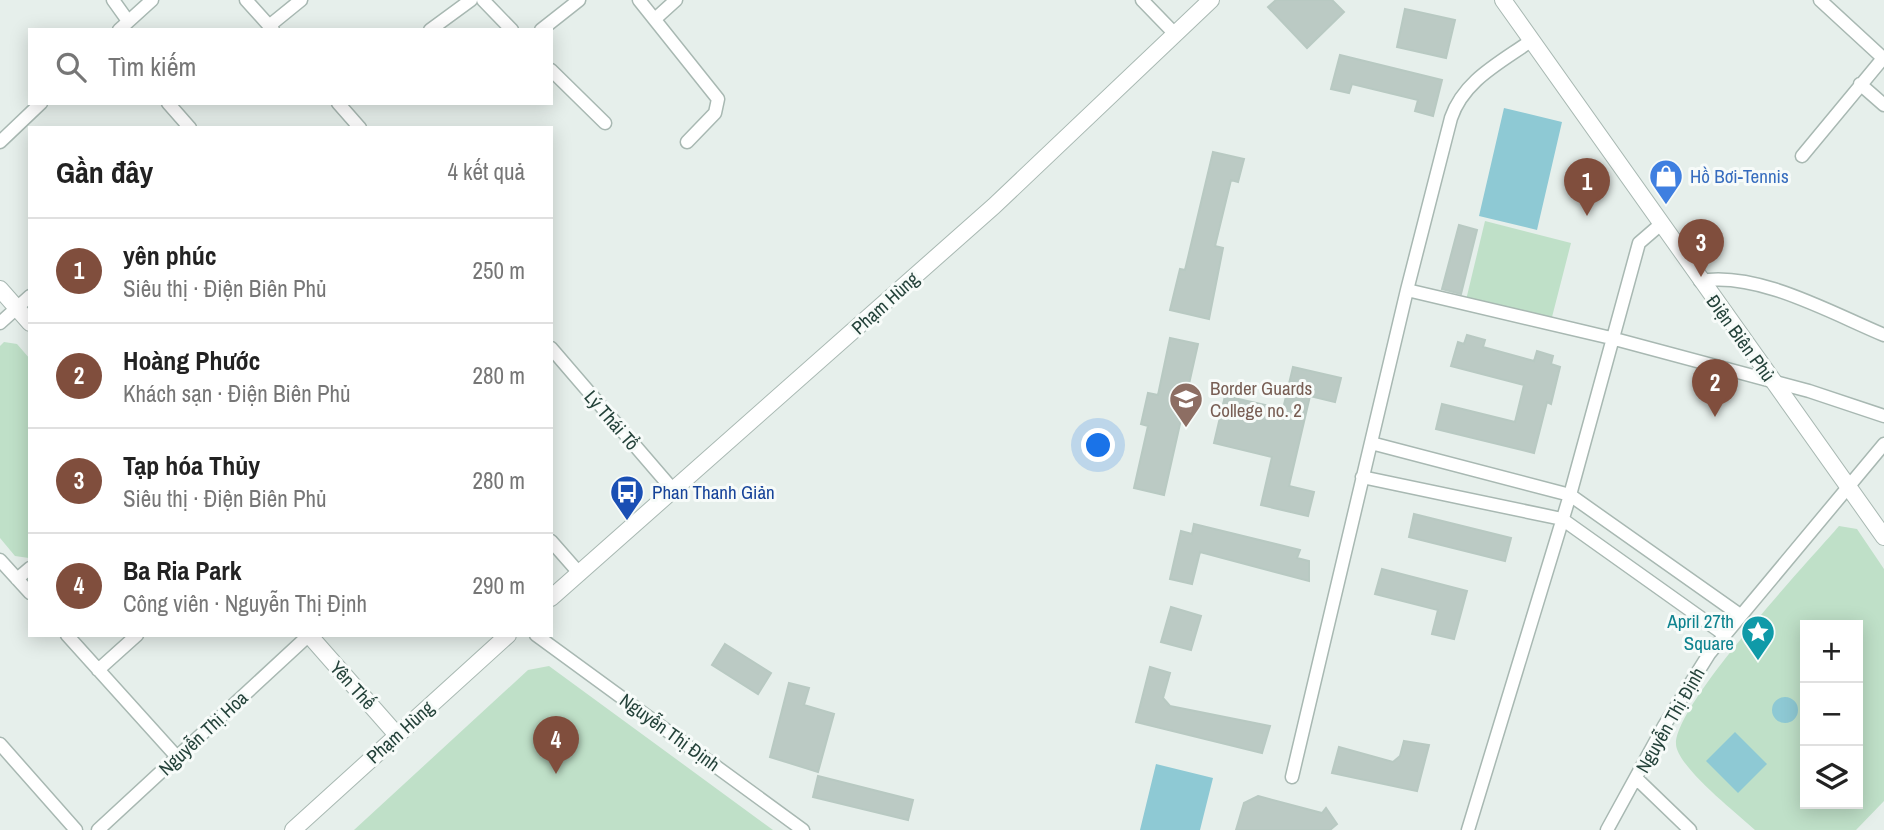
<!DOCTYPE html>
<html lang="vi">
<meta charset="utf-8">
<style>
body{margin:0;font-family:"Archivo Narrow",sans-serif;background:#f2f2f2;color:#222}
.controls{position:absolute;right:21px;bottom:21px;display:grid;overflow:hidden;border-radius:0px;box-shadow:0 4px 18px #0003}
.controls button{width:63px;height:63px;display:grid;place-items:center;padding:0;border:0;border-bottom:2px solid #e0e0e0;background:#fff;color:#222;font:35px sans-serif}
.you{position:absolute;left:1099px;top:446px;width:24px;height:24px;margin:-18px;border:5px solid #fff;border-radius:50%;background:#1a73e8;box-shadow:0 0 0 10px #1a73e833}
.badge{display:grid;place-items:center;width:46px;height:46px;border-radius:50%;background:#804e3d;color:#fff;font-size:23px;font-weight:700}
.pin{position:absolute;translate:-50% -58px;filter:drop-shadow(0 2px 4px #0008)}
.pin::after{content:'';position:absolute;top:37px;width:24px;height:21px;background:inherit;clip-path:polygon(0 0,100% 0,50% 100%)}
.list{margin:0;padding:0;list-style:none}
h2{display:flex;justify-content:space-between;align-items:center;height:91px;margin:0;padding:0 28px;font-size:30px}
h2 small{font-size:23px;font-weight:400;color:#767676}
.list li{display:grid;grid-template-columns:46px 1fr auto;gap:21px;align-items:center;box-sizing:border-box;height:105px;padding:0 28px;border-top:2px solid #e0e0e0}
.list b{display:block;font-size:26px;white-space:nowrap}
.list p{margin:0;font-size:23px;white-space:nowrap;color:#767676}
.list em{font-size:23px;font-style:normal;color:#767676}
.icon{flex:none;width:38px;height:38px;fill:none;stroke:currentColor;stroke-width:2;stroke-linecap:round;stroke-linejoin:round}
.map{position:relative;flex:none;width:1884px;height:830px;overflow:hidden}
.search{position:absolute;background:#fff;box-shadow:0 4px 18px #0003;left:28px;top:28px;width:525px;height:77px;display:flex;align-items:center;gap:18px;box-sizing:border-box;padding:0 24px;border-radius:0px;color:#767676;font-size:26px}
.panel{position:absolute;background:#fff;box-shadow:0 4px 18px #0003;left:28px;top:126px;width:525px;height:511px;border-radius:0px}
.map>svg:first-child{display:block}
.green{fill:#bfe0c8;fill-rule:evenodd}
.water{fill:#8ec9d4}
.building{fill:#bbcac4;stroke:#b8c9c2;stroke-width:2}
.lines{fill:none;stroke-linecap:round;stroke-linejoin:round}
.minor-casing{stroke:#a8b8b2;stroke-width:15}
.tertiary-casing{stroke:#a8b8b2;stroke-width:18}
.minor{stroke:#fff;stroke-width:12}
.tertiary{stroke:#fff;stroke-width:16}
.labels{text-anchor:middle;stroke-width:6;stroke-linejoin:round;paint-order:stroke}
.shop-label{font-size:19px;fill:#366cbe;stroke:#f7fbf9;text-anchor:start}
.street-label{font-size:19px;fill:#24423a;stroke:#f7fbf9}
.education-label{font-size:19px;fill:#785e54;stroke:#f7fbf9;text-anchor:start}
.transit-label{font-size:19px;fill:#164399;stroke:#f7fbf9;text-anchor:start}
.culture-label{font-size:19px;fill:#0d838f;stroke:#f7fbf9;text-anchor:end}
</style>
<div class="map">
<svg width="1884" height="830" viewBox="0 0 1884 830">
<rect width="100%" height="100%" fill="#e6efeb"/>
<path class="green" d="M1485,221L1571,243L1551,321L1466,300Z
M4,342L17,344L30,359L29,558L15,556L0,538V346Z
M1839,526L1857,529L1884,569V801L1856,830H1755C1738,814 1677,767 1676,744C1675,704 1808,562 1839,526ZM1805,625H1858V804H1805Z
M549,666L773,830H354L528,670Z"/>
<path class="water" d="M1504,108L1562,122L1537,230L1479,216Z
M1772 710a13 13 0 1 1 26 0a13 13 0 1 1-26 0Z
M1735,732L1767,764L1738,793L1706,761Z
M1156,764L1213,778L1200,830H1140Z"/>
<path class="building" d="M1276,0H1332L1344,12L1307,48L1268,7Z
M1405,9L1455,20L1446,58L1397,47Z
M1340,55L1442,80L1433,116L1415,111L1418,100L1352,84L1349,93L1331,89Z
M1213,152L1244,159L1238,182L1231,180L1215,246L1223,248L1209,319L1170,310L1180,269L1185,270Z
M1459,225L1477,230L1461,294L1442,289Z
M1467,335L1485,340L1483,347L1534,361L1537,351L1553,356L1551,364L1560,367L1551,404L1547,402L1534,453L1436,429L1442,404L1515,422L1524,385L1451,366L1458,342L1464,344Z
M1170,338L1198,344L1164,495L1134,488L1148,426L1141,424L1148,393L1158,395Z
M1293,367L1341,378L1335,402L1310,396L1289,486L1314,492L1308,516L1261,505L1272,457L1214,443L1225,396L1283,409Z
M1414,514L1511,538L1505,561L1409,537Z
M1194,524L1300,550L1297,558L1309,561V581L1200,552L1192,584L1170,579L1181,531L1192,534Z
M1382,569L1467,591L1454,639L1432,634L1438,610L1375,594Z
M1171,607L1201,616L1191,650L1161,642Z
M725,644L771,673L758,694L712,665Z
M1150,667L1170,673L1163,698L1170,706L1270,726L1262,753L1136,722Z
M789,683L809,688L804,705L834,714L818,772L770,757Z
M1404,741L1429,745L1417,791L1332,773L1339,747L1393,762L1400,756Z
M818,776L913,800L908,820L813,797Z
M1258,796L1322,813L1326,808L1337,824L1330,830H1236L1244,803Z"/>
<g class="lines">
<g class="minor-casing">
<path id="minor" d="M113,0L128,21
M246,0L273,30
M483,0L512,30
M639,0L718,99L715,113L687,142
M1142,0L1175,34
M1820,0L1883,58
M655,19L676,0
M269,26L301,0
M119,30L152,0
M430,30L471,0
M541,30L579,0
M551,70L605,123
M1860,84L1884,105
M168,103L190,128
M338,103L360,128
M0,142L41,103
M1802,156L1884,57
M1700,281C1758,271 1831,313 1884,335
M1407,290L1611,338L1809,391L1884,416
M0,323L30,296
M551,348L674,491
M1371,443L1570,495L1740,615
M1362,477L1562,519L1725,635
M551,541L580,574
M0,560L30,593
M17,579L30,568
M67,635L177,757
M536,635L803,830
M98,670L137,635
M0,744L76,830
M1292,777L1407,290L1451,118C1464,80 1500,63 1532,40
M1636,778L1690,830
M98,830L309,635
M1468,830L1570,495L1639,243L1661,224
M1607,830L1664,726L1709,654L1884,444"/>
</g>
<g class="tertiary-casing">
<path id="tertiary" d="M1503,0L1884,537
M0,289L30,323
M551,598L994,206L1211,0
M309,635L397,735
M293,830L508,635"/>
</g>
<use href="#minor" class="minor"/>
<use href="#tertiary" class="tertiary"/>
</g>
<defs>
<g id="shop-pin" transform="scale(1.75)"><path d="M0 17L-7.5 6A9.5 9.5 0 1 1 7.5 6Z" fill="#3f7fe0" stroke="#f7fbf9"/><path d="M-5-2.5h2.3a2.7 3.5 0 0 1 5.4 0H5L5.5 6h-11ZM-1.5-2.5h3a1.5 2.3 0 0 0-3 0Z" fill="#fff"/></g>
<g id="university-pin" transform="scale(1.75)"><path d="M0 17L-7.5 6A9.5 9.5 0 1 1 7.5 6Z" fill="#8d6e63" stroke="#f7fbf9"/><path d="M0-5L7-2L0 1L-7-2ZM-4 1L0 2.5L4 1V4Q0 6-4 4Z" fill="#fff"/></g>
<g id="bus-pin" transform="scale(1.75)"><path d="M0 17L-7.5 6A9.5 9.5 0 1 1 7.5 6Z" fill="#1a4fb4" stroke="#f7fbf9"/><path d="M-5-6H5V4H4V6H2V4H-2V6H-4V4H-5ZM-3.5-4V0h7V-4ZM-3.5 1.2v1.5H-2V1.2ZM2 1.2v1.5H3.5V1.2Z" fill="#fff"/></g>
<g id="sight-pin" transform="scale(1.75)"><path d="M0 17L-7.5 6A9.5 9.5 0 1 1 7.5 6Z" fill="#0f9aa8" stroke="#f7fbf9"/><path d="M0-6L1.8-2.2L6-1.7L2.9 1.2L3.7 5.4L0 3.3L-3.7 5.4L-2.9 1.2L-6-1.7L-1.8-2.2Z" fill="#fff"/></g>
</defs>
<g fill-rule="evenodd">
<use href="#shop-pin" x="1666" y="176"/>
<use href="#university-pin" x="1186" y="399"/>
<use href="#bus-pin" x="627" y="492"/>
<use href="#sight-pin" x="1758" y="632"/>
</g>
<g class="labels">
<g class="shop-label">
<text x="1690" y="183">Hồ Bơi-Tennis</text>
</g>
<g class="street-label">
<text transform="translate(885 303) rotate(-42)" y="7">Phạm Hùng</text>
<text transform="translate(1741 338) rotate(54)" y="7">Điện Biên Phủ</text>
<text transform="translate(612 420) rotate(49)" y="7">Lý Thái Tổ</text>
<text transform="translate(353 685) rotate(48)" y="7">Yên Thế</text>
<text transform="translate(1670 720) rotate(-60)" y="7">Nguyễn Thị Định</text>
<text transform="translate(400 732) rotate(-42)" y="7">Phạm Hùng</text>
<text transform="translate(670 732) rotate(36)" y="7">Nguyễn Thị Định</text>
<text transform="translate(203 733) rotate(-43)" y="7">Nguyễn Thị Hoa</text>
</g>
<g class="education-label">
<text x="1210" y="395">Border Guards<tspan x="1210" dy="22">College no. 2</tspan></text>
</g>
<g class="transit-label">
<text x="652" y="499">Phan Thanh Giản</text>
</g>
<g class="culture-label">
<text x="1734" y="628">April 27th<tspan x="1734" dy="22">Square</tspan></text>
</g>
</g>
</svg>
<div class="controls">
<button>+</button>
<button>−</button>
<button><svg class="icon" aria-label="layers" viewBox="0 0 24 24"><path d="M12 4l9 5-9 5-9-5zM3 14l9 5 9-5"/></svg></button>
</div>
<div class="you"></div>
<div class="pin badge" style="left:1587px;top:216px">1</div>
<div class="pin badge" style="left:1715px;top:417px">2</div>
<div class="pin badge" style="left:1701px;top:277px">3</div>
<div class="pin badge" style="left:556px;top:774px">4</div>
<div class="search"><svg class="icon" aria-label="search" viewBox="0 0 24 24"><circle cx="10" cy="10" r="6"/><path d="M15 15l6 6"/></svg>Tìm kiếm</div>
<section class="panel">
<h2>Gần đây<small>4 kết quả</small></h2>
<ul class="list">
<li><span class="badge">1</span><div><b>yên phúc</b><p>Siêu thị · Điện Biên Phủ</p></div><em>250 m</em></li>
<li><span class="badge">2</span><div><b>Hoàng Phước</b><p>Khách sạn · Điện Biên Phủ</p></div><em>280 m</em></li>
<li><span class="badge">3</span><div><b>Tạp hóa Thủy</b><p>Siêu thị · Điện Biên Phủ</p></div><em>280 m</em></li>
<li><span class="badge">4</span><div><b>Ba Ria Park</b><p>Công viên · Nguyễn Thị Định</p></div><em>290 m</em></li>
</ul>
</section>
</div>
